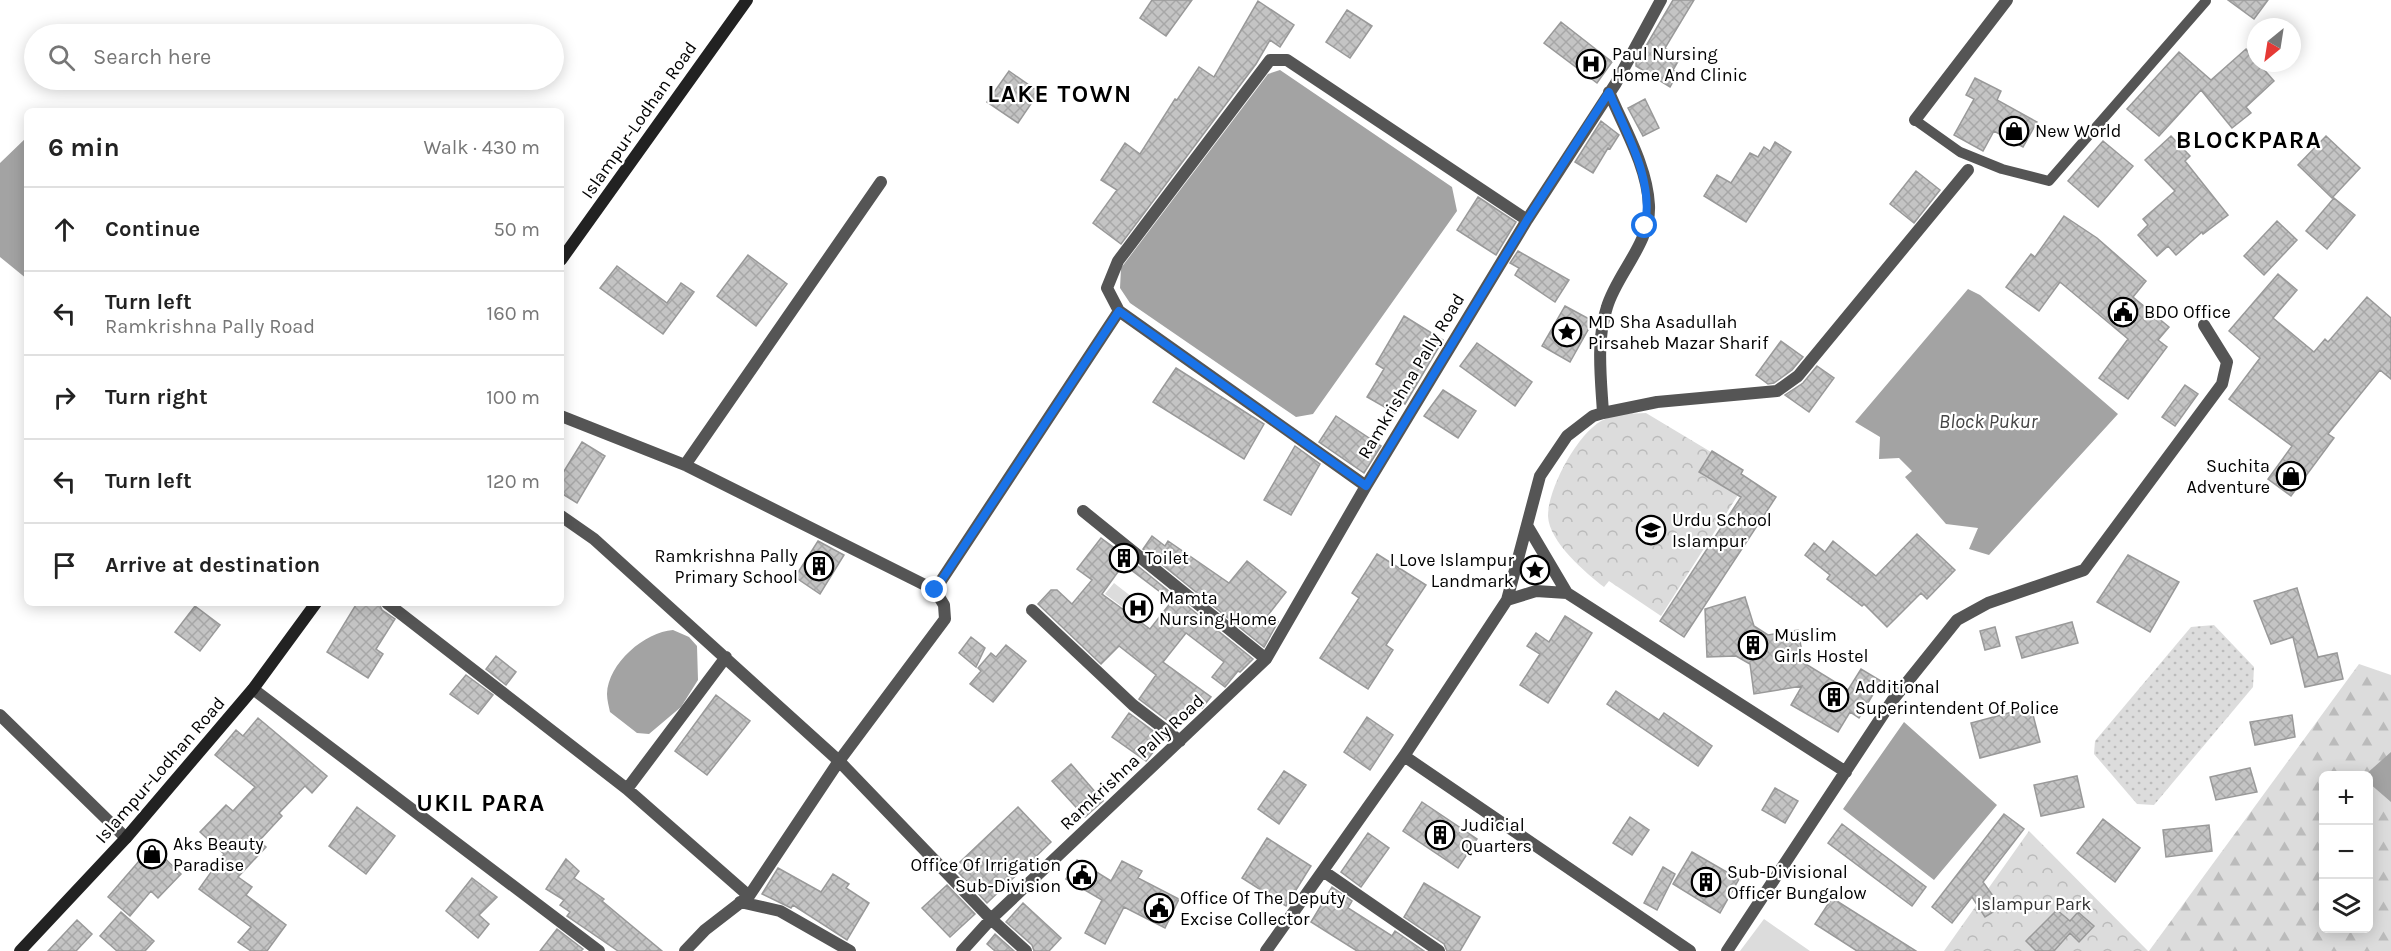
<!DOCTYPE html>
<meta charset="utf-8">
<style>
body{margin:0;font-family:Karla,sans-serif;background:#f2f2f2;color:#222}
.controls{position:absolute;right:18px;bottom:18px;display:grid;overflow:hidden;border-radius:9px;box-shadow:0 3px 15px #0003}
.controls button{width:54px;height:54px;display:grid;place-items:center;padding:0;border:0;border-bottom:2px solid #e0e0e0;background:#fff;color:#222;font:30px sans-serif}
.compass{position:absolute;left:2247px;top:18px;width:54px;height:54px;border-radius:50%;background:#fff;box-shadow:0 3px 15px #0003;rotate:210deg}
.stop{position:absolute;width:18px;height:18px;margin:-14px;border:4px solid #1a73e8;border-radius:50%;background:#fff}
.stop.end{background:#1a73e8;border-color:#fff;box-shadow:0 2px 6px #0008}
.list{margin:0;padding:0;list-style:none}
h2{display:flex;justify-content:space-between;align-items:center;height:78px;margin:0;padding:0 24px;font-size:26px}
h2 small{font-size:20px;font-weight:400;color:#767676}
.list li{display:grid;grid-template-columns:39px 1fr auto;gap:18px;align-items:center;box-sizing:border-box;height:84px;padding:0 24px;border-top:2px solid #e0e0e0}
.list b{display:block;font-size:22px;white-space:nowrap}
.list p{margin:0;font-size:20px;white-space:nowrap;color:#767676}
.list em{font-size:20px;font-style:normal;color:#767676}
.icon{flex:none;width:33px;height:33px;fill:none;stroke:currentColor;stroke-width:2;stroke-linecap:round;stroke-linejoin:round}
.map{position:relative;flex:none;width:2391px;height:951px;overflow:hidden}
.search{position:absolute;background:#fff;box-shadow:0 3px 15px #0003;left:24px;top:24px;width:540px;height:66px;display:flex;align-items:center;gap:15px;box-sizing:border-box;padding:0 21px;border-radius:33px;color:#767676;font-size:22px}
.panel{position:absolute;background:#fff;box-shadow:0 3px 15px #0003;left:24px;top:108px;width:540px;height:498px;border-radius:9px}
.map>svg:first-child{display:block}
.grass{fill:url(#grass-dots)}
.forest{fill:url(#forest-firs);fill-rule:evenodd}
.park{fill:url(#park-crowns)}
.garden{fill:#dcdcdc}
.water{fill:#a3a3a3}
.building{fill:url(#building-cross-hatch);stroke:#999;stroke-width:1.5}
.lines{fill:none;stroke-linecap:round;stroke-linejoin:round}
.lane{stroke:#555;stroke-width:10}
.street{stroke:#555;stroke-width:12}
.secondary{stroke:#222;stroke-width:12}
.route{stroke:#1a73e8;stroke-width:8}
.labels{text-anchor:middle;stroke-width:4.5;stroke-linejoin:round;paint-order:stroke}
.poi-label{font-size:18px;fill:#000;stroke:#fff;text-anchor:start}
.street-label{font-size:18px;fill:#000;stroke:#fff}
.park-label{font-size:18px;fill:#333;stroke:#fff}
.water-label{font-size:20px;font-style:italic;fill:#444;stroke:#fff}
.district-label{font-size:24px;font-weight:bold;letter-spacing:1.5px;fill:#000;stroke:#fff}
</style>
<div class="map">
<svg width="2391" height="951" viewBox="0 0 2391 951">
<defs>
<pattern id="grass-dots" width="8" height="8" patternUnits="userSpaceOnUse" patternTransform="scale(1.5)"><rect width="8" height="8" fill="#dcdcdc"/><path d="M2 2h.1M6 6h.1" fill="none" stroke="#bbb" stroke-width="1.8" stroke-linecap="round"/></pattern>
<pattern id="forest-firs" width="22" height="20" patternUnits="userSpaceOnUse" patternTransform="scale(1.5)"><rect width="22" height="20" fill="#dcdcdc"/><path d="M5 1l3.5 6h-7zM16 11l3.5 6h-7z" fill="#bbb"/></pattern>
<pattern id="park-crowns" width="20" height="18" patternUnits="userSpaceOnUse" patternTransform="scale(1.5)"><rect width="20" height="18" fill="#dcdcdc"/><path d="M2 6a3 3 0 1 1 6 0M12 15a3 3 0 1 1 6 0" fill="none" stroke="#bbb"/></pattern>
<pattern id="building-cross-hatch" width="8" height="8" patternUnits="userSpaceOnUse" patternTransform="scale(1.5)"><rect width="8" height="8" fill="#c4c4c4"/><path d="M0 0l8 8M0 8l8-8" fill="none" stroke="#a7a7a7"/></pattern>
</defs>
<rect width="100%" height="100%" fill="#fff"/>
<path class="grass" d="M2214,625L2254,667L2253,687L2154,805L2137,804L2094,754L2095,741L2191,627Z"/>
<path class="forest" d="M2359,664L2391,675V951H2149ZM2324,776H2368V928H2324Z"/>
<path class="park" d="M1646,413L1711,452L1699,472L1738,495L1661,616L1609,581L1604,587C1586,573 1549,542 1548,516C1548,488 1577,435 1601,421C1615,413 1631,414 1646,413Z
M2029,831L2148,951H1944Z"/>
<path class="garden" d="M1114,583L1132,597L1124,608L1105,594Z
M1764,919L1810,951H1740Z"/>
<path class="water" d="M1280,70L1452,187L1457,211L1313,414L1296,417L1130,303L1120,288L1121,268L1268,74Z
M27,137V279L0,257V163Z
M1968,289L1980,295L2118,414L1989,555L1969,549L1978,528L1946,524L1905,477L1912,471L1899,458L1879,459L1880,437L1855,422Z
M673,630L689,637L697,646L698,680L681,707L649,734L637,733L610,712C609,707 607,700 607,694C608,663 645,632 673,630Z
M1904,722L1997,805L1934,880L1843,809Z
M2391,752V802L2369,783L2368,776L2365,775Z"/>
<path class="building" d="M1152,0H1192L1166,36L1140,18Z
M1673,0H1694L1665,48L1680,58L1673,70L1678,73L1670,87L1636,66V63Z
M2228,0H2268L2254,19Z
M1258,1L1294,25L1280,47L1270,40L1256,64L1121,244L1093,223L1117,190L1101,180L1125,143L1140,154L1175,99L1177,100L1199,67L1214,77Z
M1347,10L1372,26L1350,58L1326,42Z
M1561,22L1612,62L1597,83L1544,43Z
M2246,49L2274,81L2246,107L2251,113L2232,128L2201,90L2159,136L2127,109L2179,52L2211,80Z
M1009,71L1039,92L1018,123L987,102Z
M1975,78L2001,91L1997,100L2037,122L2023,147L1994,131L1983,151L1954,135L1974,99L1966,95Z
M1645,99L1659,128L1643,136L1628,108Z
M1601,121L1619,135L1610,149L1608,148L1593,173L1575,162Z
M2171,136L2190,156L2185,161L2228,215L2203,234L2202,232L2176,255L2168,246L2157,256L2138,235L2148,225L2143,219L2175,191L2145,160Z
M2326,136L2360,168L2332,198L2298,165Z
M2103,141L2133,166L2098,207L2068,181Z
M1775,142L1791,152L1746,222L1704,196L1717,175L1731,183L1750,153L1758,157L1764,147L1770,151Z
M1916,171L1940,190L1914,223L1890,204Z
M1478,197L1516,222L1496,255L1457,230Z
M2334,198L2355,215L2327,249L2306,231Z
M2064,216L2097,238L2146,281L2133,297L2169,327L2158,340L2167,347L2128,399L2099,378L2128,339L2060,282L2039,311L2006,287L2031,254L2035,257Z
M2277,221L2297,240L2264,275L2244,256Z
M1518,251L1569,280L1555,302L1515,275L1519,268L1510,263Z
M748,255L787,284L756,326L717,296Z
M617,266L667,303L681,283L694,292L663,334L600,288Z
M2278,274L2297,290L2273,318L2314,352L2325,339L2328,342L2367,297L2391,318V379L2380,370L2328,434L2334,438L2291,496L2268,479L2292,446L2229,399L2260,358L2229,331Z
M1565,306L1593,321L1570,362L1542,346Z
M1404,316L1443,340L1405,404L1401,402L1395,413L1367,397L1384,369L1376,364Z
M1781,341L1803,357L1792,370L1774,383L1768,384L1756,375Z
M1477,343L1532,382L1515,406L1460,366Z
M1817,366L1834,378L1809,412L1785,395L1803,383Z
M1176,368L1264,424L1244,459L1153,402Z
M2185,385L2198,394L2175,426L2162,417Z
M1443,390L1476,411L1458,438L1424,416Z
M1336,416L1381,446L1364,473L1319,442Z
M582,442L605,456L577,503L561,493V476Z
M1295,446L1320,464L1291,515L1264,500Z
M1712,451L1743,470L1741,474L1776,497L1684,637L1660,621L1741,497L1699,472Z
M1917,534L1955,570L1927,599L1921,593L1887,627L1864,604L1862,606L1827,579L1830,575L1805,555L1814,543L1825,552L1833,541L1876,576Z
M1152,536L1165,546L1168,541L1229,583L1247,561L1286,592L1268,615L1278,622L1264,647L1143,549Z
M1101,538L1128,558L1102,594L1150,629L1172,601L1130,569L1134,563L1253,659L1240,672L1238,671L1225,687L1212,677L1224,662L1186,633L1163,662L1211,697L1202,708L1193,702L1176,727L1139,699L1156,675L1119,646L1101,664L1038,604L1051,590H1057L1072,604L1092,580L1077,569Z
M818,541L844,555L820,594L795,577Z
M1377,554L1426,585L1386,645L1393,650L1368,689L1320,658L1359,598L1352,593Z
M2128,555L2179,582L2150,632L2097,602Z
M2297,588L2318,657L2337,653L2343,679L2305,687L2293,637L2271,644L2254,601Z
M1745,597L1754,626L1768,635L1798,630L1804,663L1848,690L1861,669L1881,681L1859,718L1850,712L1838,732L1791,705L1802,686L1754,694L1750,664L1736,656L1707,657L1705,609Z
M357,603H379L382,610L395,619L376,649L383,654L368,678L327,652Z
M195,606L220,625L200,651L175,632Z
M1565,616L1592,633L1548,703L1520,685L1540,654L1527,646L1536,633L1549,642Z
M2072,622L2078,643L2022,658L2016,637Z
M1995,627L2000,646L1985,650L1980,631Z
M971,637L985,648L976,667L959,653Z
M1006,645L1026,661L993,702L970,684L981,671L978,668L991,653L996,657Z
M496,656L516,672L506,685L486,669Z
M466,675L493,695L478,714L450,694Z
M1616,691L1659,720L1664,713L1712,746L1698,766L1607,704Z
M716,695L750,721L707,775L675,751Z
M2031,707L2040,742L1980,758L1971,723Z
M1129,713L1164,739L1146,761L1112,737Z
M2292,715L2295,737L2255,745L2250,722Z
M1367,717L1393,735L1370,770L1344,752Z
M258,718L327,776L312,793L305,786L279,813L282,816L259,841L266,847L238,877L252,887L246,895L286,925L267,951H251L238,942L251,927L199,889L224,854L200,832L226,805L233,811L255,787L215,755L236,730L243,736Z
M1071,764L1103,801L1085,817L1052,781Z
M2250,768L2257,792L2216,800L2210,777Z
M1284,771L1306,785L1279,824L1258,809Z
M2077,776L2084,807L2041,816L2034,785Z
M1775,788L1798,801L1785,823L1762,810Z
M1422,802L1477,839L1458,868L1403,831Z
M357,807L395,836L366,874L329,846Z
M1018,807L1051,842L987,903L959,873L965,867L960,862Z
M2004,814L2024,829L1983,882L2001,907L1985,917L1972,897L1952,923L1932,907Z
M1630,817L1649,830L1632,855L1613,843Z
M2103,819L2140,848L2115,882L2077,853Z
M1842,824L1926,887L1912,906L1828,843Z
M2209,825L2212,851L2166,857L2163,830Z
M1368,833L1389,848L1361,887L1341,872Z
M1267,838L1311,866L1286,906L1242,878Z
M152,846L181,874L158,898L151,891L130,916L108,897Z
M1692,852L1739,879L1720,913L1673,884Z
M566,859L579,871L574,878L604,899L602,901L662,951H618L567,916L570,912L560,905L564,900L546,889Z
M1077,860L1111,881L1122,861L1142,871L1138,878L1179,899L1165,928L1124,907L1105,944L1085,933L1102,900L1066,879Z
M1663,867L1675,874L1657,910L1644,903Z
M778,868L821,892L833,874L849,884L846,888L869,903L847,940L793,905L791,908L762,894Z
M472,878L497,897L479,915L489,924L478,938L446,911Z
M1424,883L1480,917L1460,951H1447L1444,944L1404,917Z
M947,885L975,914L950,937L922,908Z
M1332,887L1352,901L1348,908L1392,936L1395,931L1424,951H1357L1311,922Z
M1832,898L1916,951H1857L1815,924Z
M1023,903L1061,938L1049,951H1034L1032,945L1006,922Z
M2057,910L2070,921L2078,912L2094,926L2079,942L2070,933L2054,951H2036L2026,941Z
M121,912L154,941L145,951H117L100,936Z
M77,920L92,934L76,951H48Z
M557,929L583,949L581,951H540Z
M995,934L1014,951H995L987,944Z"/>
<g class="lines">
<path class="lane" d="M1915,120L1960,152L2002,169L2049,181L2206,1"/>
<path class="street" d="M1915,120L2007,0
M1603,413L1657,402L1777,391L1798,376L1968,170
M561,416L685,465L935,590
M685,465L881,182
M1366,486L1119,311L1107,288L1118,261L1270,60H1287L1527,220
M1083,511L1266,659
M561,516L594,539L839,761L945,619L944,605L935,590L1119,311
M1528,527L1567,593L1846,772
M1507,600L1536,591L1567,593
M387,603L627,789L749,896
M1032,610L1133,705L1180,741
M253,689L599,951
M0,715L126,838
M1404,756L1690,951
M627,789L726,657
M1323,871L1439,951
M740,902L780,911L850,951
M685,951L705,930L749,896L839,761L991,919L1026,951
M962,951L991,919L1266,659L1366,486L1527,220L1616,83L1661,0
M1266,951L1404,756L1507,600L1540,476L1567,436L1593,416L1603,413C1601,379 1596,340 1607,307C1617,273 1651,243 1649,205C1647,166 1624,128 1609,92
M1727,951L1892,701L1957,620L1988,603L2084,570L2222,384L2227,362L2204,325"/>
<path class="secondary" d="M561,260L747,0
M20,951L126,838L253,689L316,603"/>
</g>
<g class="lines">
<path class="route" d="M935,590L1119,311L1366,486L1527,220L1609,92C1627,135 1654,179 1645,226"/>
</g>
<defs>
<g id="hospital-ring" transform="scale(1.5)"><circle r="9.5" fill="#fff" stroke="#000" stroke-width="1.5"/><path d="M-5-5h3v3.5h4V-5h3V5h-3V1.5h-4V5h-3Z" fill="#000"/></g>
<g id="shop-ring" transform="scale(1.5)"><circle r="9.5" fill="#fff" stroke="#000" stroke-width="1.5"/><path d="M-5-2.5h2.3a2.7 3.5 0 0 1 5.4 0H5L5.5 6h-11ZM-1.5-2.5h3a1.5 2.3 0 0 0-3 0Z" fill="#000"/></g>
<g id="civic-ring" transform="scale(1.5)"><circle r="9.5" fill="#fff" stroke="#000" stroke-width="1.5"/><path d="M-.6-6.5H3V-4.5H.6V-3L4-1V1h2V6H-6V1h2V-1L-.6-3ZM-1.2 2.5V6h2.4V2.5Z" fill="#000"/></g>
<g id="sight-ring" transform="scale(1.5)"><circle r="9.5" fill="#fff" stroke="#000" stroke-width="1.5"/><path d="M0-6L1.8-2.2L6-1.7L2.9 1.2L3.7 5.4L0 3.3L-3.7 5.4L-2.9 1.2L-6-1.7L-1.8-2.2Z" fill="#000"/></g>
<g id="school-ring" transform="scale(1.5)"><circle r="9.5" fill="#fff" stroke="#000" stroke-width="1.5"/><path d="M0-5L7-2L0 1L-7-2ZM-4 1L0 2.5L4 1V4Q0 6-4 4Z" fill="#000"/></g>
<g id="building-ring" transform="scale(1.5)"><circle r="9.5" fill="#fff" stroke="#000" stroke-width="1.5"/><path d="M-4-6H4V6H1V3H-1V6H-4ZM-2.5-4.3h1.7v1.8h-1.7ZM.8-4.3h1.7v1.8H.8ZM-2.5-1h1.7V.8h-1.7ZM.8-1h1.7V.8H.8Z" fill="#000"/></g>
</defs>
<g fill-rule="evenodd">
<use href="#hospital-ring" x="1591" y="64"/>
<use href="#shop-ring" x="2014" y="131"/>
<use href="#civic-ring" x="2123" y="312"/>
<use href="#sight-ring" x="1567" y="332"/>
<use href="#shop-ring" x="2291" y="476"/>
<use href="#school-ring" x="1651" y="530"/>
<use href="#building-ring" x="1124" y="558"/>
<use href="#building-ring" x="819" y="566"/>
<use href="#sight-ring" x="1535" y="570"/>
<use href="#hospital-ring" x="1138" y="608"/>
<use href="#building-ring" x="1753" y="645"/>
<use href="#building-ring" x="1834" y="697"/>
<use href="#building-ring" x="1440" y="835"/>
<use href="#shop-ring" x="152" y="854"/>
<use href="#civic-ring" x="1082" y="875"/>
<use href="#building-ring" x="1706" y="882"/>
<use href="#civic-ring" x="1159" y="908"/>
</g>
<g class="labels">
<g class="poi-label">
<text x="1612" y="60">Paul Nursing<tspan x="1612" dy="21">Home And Clinic</tspan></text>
<text x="2035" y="137">New World</text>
<text x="2144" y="318">BDO Office</text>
<text x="1588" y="328">MD Sha Asadullah<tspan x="1588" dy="21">Pirsaheb Mazar Sharif</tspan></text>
<text x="2270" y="472" text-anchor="end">Suchita<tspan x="2270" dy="21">Adventure</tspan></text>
<text x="1672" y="526">Urdu School<tspan x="1672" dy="21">Islampur</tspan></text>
<text x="798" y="562" text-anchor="end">Ramkrishna Pally<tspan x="798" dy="21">Primary School</tspan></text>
<text x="1145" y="564">Toilet</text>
<text x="1514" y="566" text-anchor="end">I Love Islampur<tspan x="1514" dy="21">Landmark</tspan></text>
<text x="1159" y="604">Mamta<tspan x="1159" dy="21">Nursing Home</tspan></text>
<text x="1774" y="641">Muslim<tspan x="1774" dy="21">Girls Hostel</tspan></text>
<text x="1855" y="693">Additional<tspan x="1855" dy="21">Superintendent Of Police</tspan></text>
<text x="1461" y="831">Judicial<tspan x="1461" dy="21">Quarters</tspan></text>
<text x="173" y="850">Aks Beauty<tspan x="173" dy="21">Paradise</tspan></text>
<text x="1061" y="871" text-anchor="end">Office Of Irrigation<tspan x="1061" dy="21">Sub-Division</tspan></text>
<text x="1727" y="878">Sub-Divisional<tspan x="1727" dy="21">Officer Bungalow</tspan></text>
<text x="1180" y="904">Office Of The Deputy<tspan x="1180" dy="21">Excise Collector</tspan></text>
</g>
<g class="street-label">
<text transform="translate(639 120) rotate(-55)" y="6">Islampur-Lodhan Road</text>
<text transform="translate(1411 376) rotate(-59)" y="6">Ramkrishna Pally Road</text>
<text transform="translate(1132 762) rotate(-43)" y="6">Ramkrishna Pally Road</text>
<text transform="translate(160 770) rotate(-49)" y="6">Islampur-Lodhan Road</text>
</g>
<g class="park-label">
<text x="2034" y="910">Islampur Park</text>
</g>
<g class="water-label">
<text x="1988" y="428">Block Pukur</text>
</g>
<g class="district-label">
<text x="1060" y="102">LAKE TOWN</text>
<text x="2249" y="148">BLOCKPARA</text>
<text x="481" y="811">UKIL PARA</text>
</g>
</g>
</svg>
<div class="controls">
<button>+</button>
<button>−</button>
<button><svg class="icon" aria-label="layers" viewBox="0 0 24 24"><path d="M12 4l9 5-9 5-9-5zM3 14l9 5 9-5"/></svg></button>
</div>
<svg class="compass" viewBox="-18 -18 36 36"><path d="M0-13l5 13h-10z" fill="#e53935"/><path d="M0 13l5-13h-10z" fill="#767676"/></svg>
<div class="stop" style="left:1645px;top:226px"></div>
<div class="stop end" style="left:935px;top:590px"></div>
<div class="search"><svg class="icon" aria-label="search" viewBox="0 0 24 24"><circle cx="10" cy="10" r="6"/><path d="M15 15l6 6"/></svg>Search here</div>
<section class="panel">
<h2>6 min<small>Walk · 430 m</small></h2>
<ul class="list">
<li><svg class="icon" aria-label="ahead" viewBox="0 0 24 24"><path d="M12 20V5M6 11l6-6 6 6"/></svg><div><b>Continue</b></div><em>50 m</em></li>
<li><svg class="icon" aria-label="left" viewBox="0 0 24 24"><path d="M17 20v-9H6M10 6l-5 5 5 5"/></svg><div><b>Turn left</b><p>Ramkrishna Pally Road</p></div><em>160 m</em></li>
<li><svg class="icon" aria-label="right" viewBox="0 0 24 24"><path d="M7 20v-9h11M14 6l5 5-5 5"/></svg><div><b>Turn right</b></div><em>100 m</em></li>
<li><svg class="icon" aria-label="left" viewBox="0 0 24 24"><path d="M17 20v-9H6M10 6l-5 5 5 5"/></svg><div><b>Turn left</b></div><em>120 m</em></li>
<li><svg class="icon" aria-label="arrive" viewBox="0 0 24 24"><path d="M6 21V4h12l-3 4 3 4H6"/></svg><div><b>Arrive at destination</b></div></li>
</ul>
</section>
</div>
